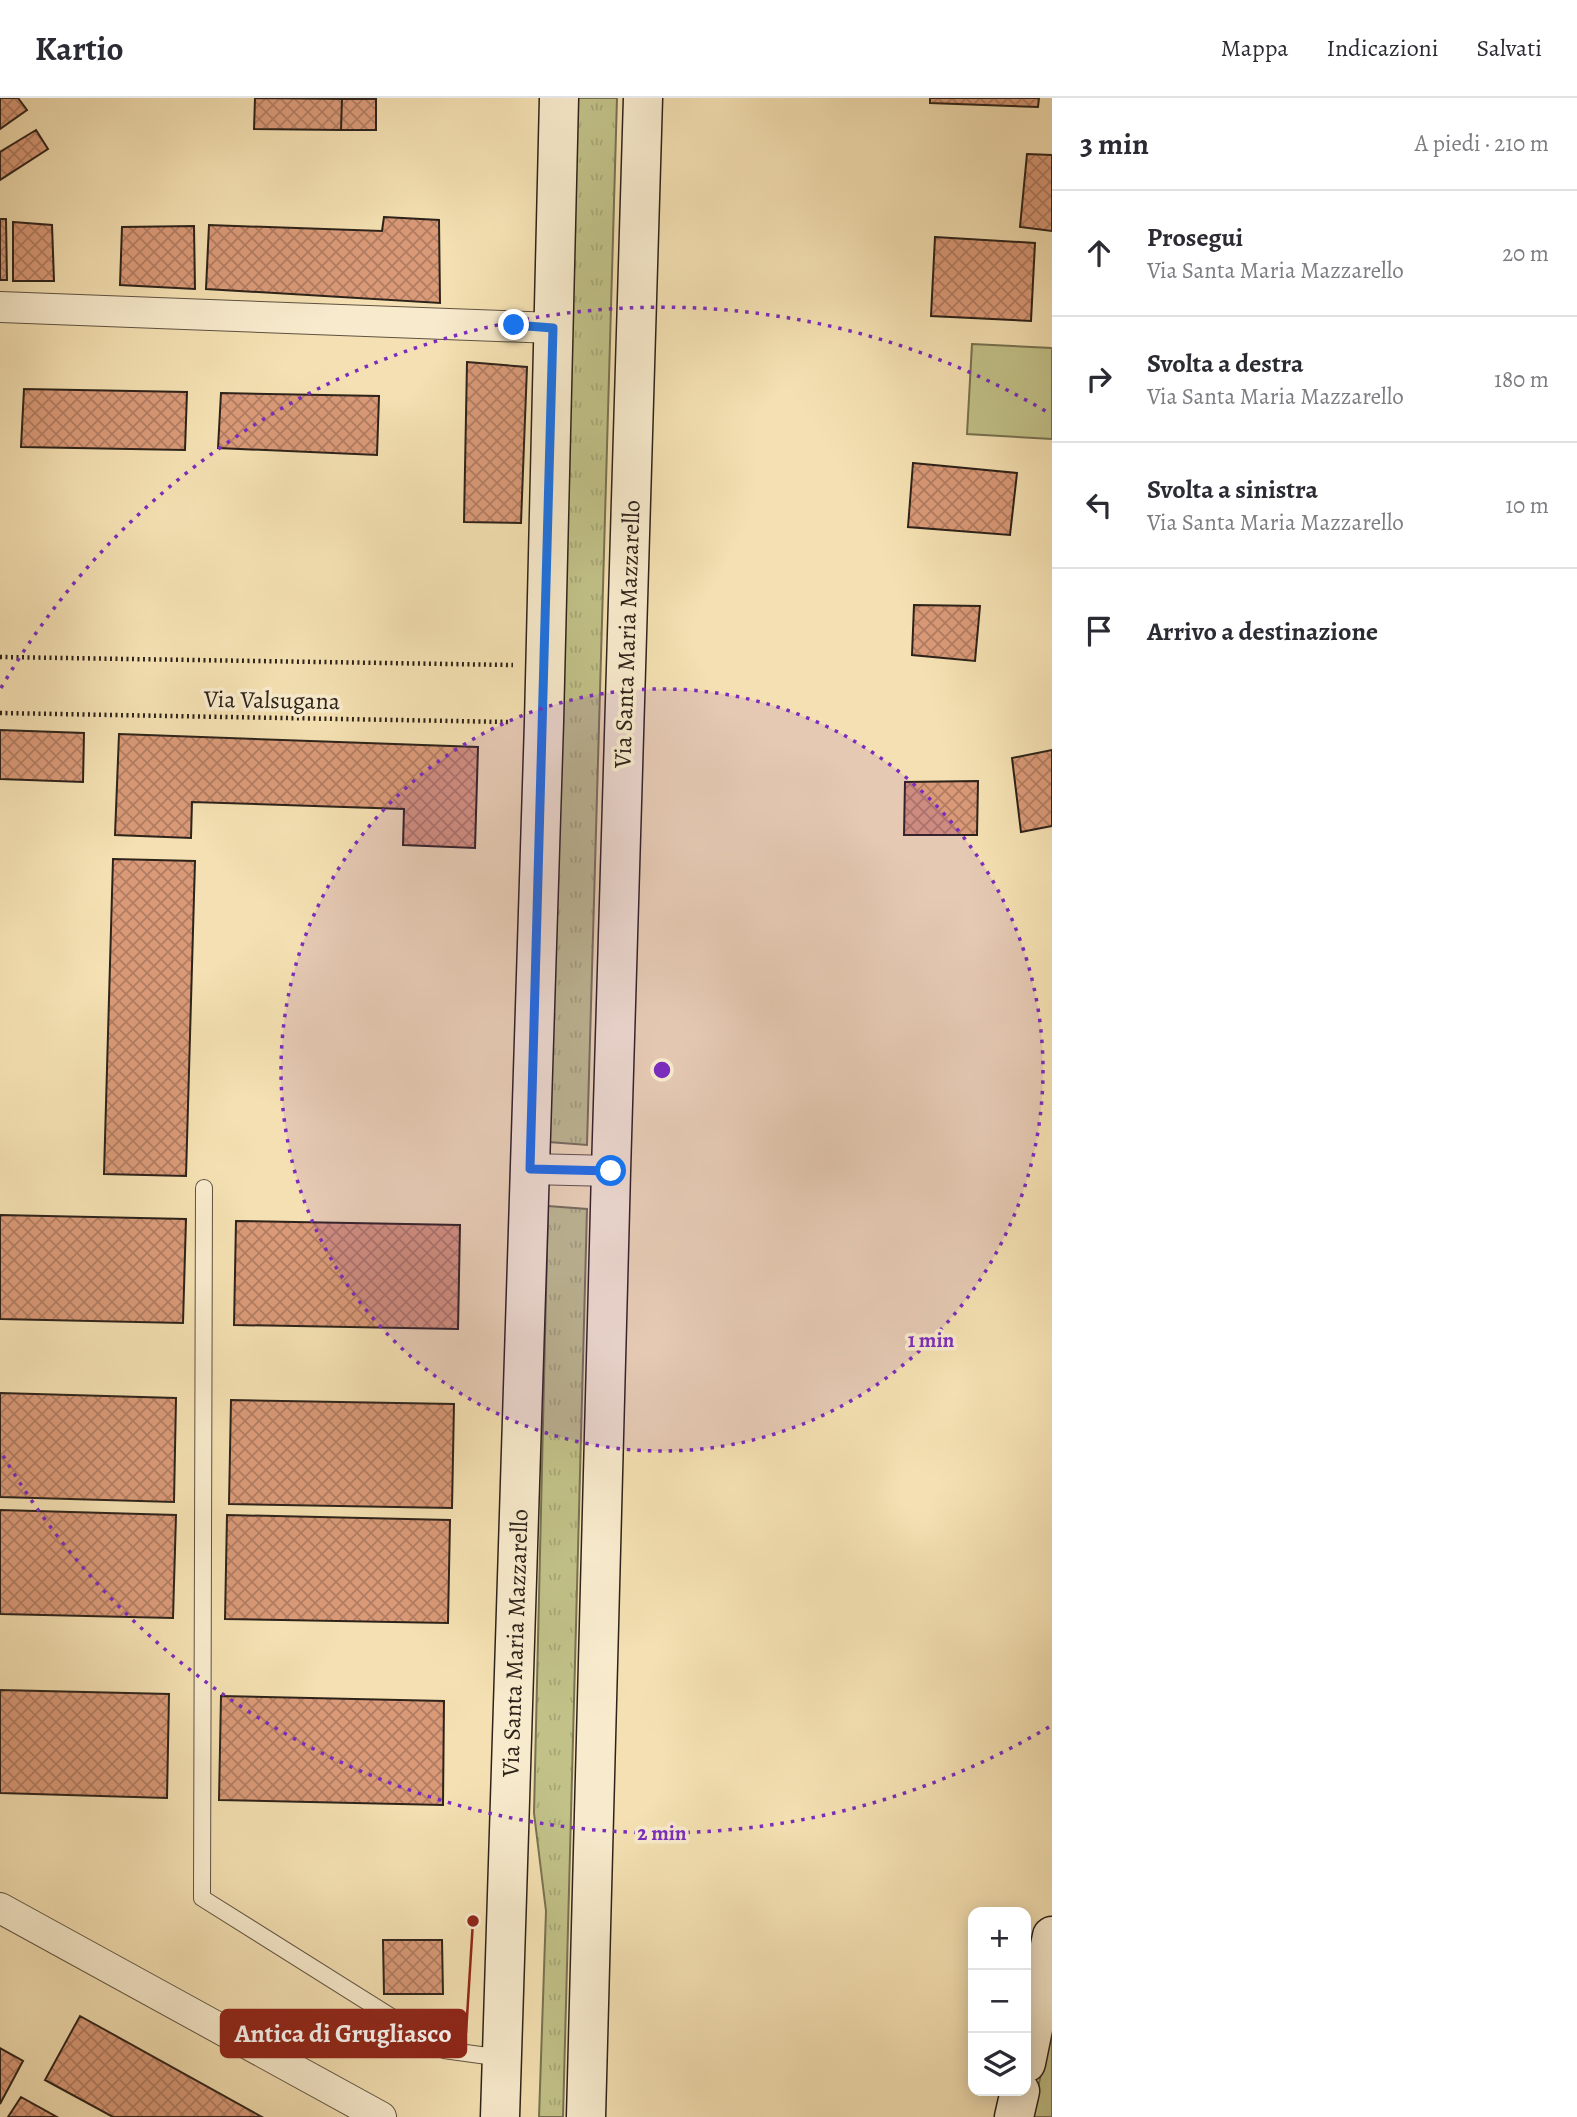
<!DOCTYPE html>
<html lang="it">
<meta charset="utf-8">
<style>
body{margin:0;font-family:Alegreya,serif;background:#f7f7f7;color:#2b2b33}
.controls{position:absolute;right:21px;bottom:21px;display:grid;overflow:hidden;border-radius:14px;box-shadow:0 4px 18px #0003}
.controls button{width:63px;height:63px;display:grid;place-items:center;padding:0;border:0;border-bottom:2px solid #e1e1e2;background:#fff;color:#2b2b33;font:35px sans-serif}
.stop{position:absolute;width:21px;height:21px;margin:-16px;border:5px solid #1a73e8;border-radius:50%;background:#fff}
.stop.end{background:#1a73e8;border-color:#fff;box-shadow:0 2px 7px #0008}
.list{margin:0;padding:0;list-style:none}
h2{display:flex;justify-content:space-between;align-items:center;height:91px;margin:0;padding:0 28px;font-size:30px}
h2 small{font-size:23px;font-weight:400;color:#7c7c81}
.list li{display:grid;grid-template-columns:46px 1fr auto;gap:21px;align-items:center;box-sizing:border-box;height:126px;padding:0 28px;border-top:2px solid #e1e1e2}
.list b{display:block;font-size:26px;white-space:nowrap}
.list p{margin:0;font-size:23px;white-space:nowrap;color:#7c7c81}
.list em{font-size:23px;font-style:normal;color:#7c7c81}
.icon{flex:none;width:38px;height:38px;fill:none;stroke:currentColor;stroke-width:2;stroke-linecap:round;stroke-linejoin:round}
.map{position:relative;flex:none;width:1052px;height:2019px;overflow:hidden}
header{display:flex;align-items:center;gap:42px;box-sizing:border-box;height:98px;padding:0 35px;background:#fff;border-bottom:2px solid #e1e1e2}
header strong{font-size:33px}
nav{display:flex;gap:38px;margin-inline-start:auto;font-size:24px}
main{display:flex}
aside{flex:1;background:#fff}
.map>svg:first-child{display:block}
.grass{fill:url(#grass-tufts);stroke:#777251;stroke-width:2}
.park{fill:#c1c188;stroke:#777251;stroke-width:2}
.building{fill:url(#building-cross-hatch);stroke:#2d231a;stroke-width:2}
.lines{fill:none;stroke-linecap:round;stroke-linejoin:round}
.lane-casing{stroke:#5f5240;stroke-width:18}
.street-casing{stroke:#5f5240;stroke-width:32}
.secondary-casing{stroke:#2d231a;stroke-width:41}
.path{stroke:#2d231a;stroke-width:4.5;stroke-dasharray:2 3.5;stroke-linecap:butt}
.lane{stroke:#f8ebcd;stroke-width:16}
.street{stroke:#f8ebcd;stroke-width:30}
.secondary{stroke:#f8ebcd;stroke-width:38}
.route{stroke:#1a73e8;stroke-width:9}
.ring{fill:none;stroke:#7b2cbf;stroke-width:3.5;stroke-dasharray:3.5 7}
.labels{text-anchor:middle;stroke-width:7;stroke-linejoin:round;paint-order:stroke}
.street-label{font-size:24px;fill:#2d231a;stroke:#f8ebcd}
.centre{fill:#7b2cbf;stroke:#f8ebcd;stroke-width:3.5}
.ring-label{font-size:21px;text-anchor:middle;font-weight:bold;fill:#7b2cbf;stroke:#f8ebcd;stroke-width:7;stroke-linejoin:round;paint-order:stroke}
.leader{fill:none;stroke:#8f2418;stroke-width:2.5}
.callout-dot{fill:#8f2418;stroke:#f8ebcd;stroke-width:2.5}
.callout{fill:#8f2418;stroke:#8f2418;stroke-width:2.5}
.callout-label{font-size:26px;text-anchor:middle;font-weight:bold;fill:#fff}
</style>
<header>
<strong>Kartio</strong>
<nav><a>Mappa</a><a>Indicazioni</a><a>Salvati</a></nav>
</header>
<main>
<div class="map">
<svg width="1052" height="2019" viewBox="0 0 1052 2019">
<defs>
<pattern id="grass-tufts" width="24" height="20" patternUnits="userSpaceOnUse" patternTransform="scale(1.75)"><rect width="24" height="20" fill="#c1c188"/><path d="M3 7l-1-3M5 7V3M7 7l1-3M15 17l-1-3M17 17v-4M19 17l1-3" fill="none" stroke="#a6a675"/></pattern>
<pattern id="building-cross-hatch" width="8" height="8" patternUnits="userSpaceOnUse" patternTransform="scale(1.75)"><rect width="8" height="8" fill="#da9a78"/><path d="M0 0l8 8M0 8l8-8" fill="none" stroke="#b17d62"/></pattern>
</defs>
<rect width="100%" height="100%" fill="#f4e0b2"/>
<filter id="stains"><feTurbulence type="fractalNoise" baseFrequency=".00286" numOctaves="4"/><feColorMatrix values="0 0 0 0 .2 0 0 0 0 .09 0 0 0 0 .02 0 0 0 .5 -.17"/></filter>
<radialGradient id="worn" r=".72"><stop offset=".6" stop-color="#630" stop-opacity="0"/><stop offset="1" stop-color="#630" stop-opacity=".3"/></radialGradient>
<path class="grass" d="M577,0H617L587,1047L549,1044Z
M548,1108L587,1111L563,2019H539L546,1813L534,1715Z"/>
<path class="park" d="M972,246L1052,250V341L967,336Z
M1052,1922V2019H1032Z"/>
<path class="building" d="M0,0H18L27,12L0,31Z
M255,0L342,1L341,32L254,31Z
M930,0H1039L1038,9L930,5Z
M342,1H376V32H341Z
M36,32L48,51L0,82V54Z
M1027,56L1052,57V133L1020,129Z
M384,119L439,122L440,205L206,191L209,127L382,133Z
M0,121H6L7,182H0Z
M13,124L52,127L54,183H13Z
M194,128L195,191L120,187L122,129Z
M935,139L1035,145L1031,223L931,218Z
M467,264L527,269L521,425L464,424Z
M24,291L187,294L185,352L21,349Z
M221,295L379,298L377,357L218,350Z
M913,365L1017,375L1010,437L908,429Z
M914,507L980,508L975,563L912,557Z
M0,632L84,635L83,684L0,681Z
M119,636L478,649L475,750L403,747L404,711L192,704L191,740L115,737Z
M1052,652V728L1021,734L1012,660Z
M978,683L977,737H904L905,684Z
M113,761L195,763L186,1078L104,1076Z
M0,1117L186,1121L183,1225L0,1221Z
M236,1123L460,1127L458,1231L234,1227Z
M0,1295L176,1300L174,1404L0,1399Z
M231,1302L454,1306L452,1410L229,1406Z
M0,1412L176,1417L173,1520L0,1516Z
M227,1417L450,1422L448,1525L225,1521Z
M0,1592L169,1596L167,1700L0,1695Z
M221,1598L444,1603L443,1707L219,1702Z
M383,1842H442L443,1896H384Z
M80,1918L262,2019H113L45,1982Z
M0,1950L23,1963L0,2006Z
M21,1999L57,2019H8Z"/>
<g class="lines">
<g class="lane-casing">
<path id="lane" d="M204,1090L202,1800L444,1952L502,1960"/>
</g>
<g class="street-casing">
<path id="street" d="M0,209L553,230
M530,1071L611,1073
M0,1810L381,2019"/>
</g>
<g class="secondary-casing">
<path id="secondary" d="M1026,1965L1052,1838
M500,2019L544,624L559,0
M586,2019L611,1073L643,0
M1014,2019L1020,1993"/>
</g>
<path class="path" d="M0,559L513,567
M0,615L510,624"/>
<use href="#lane" class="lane"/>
<use href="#street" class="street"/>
<use href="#secondary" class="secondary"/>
</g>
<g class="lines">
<path class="route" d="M514,227L553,230L530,1071L611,1073"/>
</g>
<circle cx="662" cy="972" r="381" fill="#7b2cbf" fill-opacity=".12"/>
<g class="ring">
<circle cx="662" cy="972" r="381"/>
<path d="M1049 1629A763 763 0 0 1 1 1354M1 590A763 763 0 0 1 1049 315"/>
</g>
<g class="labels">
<g class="street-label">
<text transform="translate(627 536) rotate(-88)" y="8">Via Santa Maria Mazzarello</text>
<text transform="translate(272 602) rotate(1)" y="8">Via Valsugana</text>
<text transform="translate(515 1545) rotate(-88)" y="8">Via Santa Maria Mazzarello</text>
</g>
</g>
<circle cx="662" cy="972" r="10" class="centre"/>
<g class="ring-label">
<text x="931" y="1249">1 min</text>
<text x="662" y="1742">2 min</text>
</g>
<path class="leader" d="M473 1823L466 1935"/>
<circle class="callout-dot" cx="473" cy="1823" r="7"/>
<rect class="callout" x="221" y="1912" width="245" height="47" rx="7"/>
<g class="callout-label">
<text x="343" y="1944">Antica di Grugliasco</text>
</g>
<rect width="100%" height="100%" filter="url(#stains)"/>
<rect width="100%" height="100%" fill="url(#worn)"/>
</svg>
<div class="controls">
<button>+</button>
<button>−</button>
<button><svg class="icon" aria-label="layers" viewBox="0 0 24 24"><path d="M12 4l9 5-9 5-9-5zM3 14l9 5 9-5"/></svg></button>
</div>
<div class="stop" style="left:611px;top:1073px"></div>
<div class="stop end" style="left:514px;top:227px"></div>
</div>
<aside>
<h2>3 min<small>A piedi · 210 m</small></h2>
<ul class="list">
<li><svg class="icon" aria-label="ahead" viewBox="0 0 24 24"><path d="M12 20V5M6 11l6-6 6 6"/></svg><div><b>Prosegui</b><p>Via Santa Maria Mazzarello</p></div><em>20 m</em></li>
<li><svg class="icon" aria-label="right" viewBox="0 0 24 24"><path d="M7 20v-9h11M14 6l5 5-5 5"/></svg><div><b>Svolta a destra</b><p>Via Santa Maria Mazzarello</p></div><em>180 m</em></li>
<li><svg class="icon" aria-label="left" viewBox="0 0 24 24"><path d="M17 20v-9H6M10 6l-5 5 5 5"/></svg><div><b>Svolta a sinistra</b><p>Via Santa Maria Mazzarello</p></div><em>10 m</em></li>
<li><svg class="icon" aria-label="arrive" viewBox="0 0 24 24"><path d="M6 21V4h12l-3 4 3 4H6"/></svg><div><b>Arrivo a destinazione</b></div></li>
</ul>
</aside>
</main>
